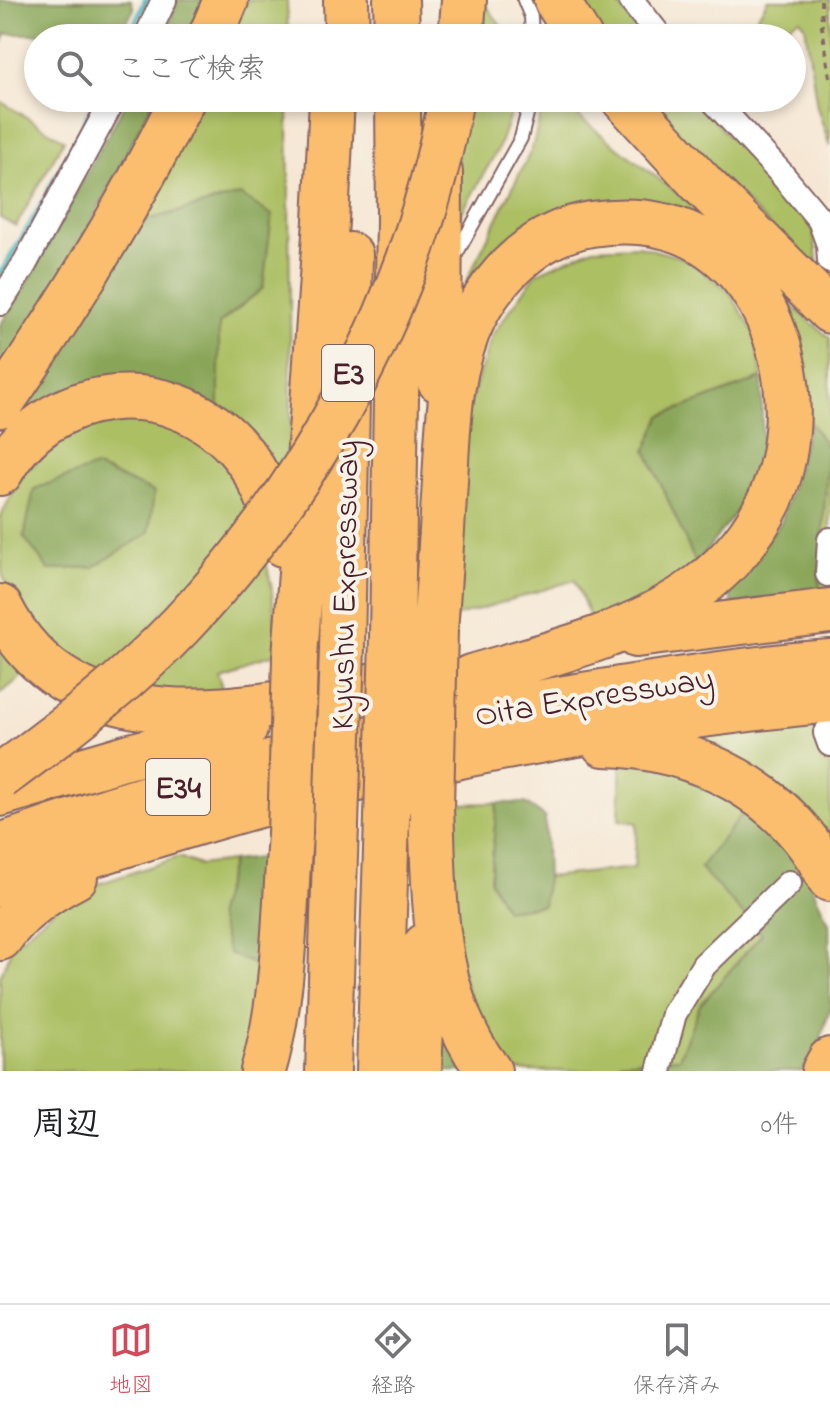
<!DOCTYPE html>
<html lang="ja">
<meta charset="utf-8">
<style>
body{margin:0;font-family:"Indie Flower","Klee One",sans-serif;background:#f2f2f2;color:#202124}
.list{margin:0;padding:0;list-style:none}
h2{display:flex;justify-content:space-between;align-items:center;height:104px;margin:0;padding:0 32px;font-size:34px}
h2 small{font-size:26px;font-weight:400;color:#757577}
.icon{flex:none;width:44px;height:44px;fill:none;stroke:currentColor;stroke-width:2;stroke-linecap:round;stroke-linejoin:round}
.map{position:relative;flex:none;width:830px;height:1071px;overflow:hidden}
.search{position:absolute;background:#fff;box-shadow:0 4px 12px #0003;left:24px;right:24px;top:24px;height:88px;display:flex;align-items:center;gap:20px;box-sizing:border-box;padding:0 28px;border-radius:44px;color:#757577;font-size:30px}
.sheet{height:232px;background:#fff}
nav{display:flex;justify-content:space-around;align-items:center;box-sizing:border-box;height:112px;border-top:2px solid #e0e0e0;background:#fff;font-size:22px;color:#757577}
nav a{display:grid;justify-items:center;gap:4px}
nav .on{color:#d1495b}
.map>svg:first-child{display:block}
.green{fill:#acbf63;stroke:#7b6f47;stroke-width:2;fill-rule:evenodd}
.forest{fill:#89a659;stroke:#6a6242;stroke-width:2}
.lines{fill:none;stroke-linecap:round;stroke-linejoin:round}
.stream{stroke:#45b4bd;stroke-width:6}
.lane-casing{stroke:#866566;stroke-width:16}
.street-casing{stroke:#866566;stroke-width:28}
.highway-casing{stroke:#866566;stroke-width:48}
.path{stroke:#866566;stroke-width:4;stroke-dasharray:6 6;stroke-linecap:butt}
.lane{stroke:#fff;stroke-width:12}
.street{stroke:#fff;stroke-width:24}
.highway{stroke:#fbbd6e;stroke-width:44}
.highway-bridge-casing{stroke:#866566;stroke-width:48;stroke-linecap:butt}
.highway-bridge{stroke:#fbbd6e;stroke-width:44}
.labels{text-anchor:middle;stroke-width:8;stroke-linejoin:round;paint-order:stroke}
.shield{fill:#f7f3e8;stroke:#7e5f64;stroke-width:2}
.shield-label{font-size:32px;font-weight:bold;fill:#4a1f2b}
.street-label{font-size:34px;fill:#4a1f2b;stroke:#f7f3e8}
</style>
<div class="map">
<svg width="830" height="1071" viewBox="0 0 830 1071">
<rect width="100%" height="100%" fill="#f7f3e8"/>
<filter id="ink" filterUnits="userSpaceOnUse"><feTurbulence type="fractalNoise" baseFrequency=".0125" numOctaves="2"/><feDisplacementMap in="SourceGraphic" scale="16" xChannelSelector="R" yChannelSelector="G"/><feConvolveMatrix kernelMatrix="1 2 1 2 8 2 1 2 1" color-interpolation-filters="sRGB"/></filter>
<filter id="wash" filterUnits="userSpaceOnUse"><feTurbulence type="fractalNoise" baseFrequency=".006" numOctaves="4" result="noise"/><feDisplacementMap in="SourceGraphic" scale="32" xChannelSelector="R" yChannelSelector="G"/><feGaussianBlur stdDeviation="1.8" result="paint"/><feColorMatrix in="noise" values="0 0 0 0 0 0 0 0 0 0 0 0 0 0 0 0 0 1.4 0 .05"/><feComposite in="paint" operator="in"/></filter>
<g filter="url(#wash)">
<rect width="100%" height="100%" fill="#f6e7d4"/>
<path class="green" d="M248,0H287L288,38H231Z
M482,0L510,38H457Z
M579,0H615L644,38H600Z
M768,0H830V147L817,107L805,25L800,19L791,24L776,38H738L753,23Z
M202,98H288L292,511L219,408V324L263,288L240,195L143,221Z
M457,98H516L498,149L458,219Z
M545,98H589L579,117L708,217L705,224L612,204L465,309L467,279L532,149Z
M641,98H693L813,228L819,275Z
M0,101L64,140L16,226L0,218Z
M639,246L686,259L729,291L755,334L762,378L661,416L696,564L645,598L590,618L575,580L455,617L462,429L492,335L537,273L593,248Z
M780,296L830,338V589L819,590L828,448L810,422L801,346Z
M117,419L165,422L220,453L252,498L271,584L279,653L217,671L224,695L145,693L78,669L25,624L2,574L0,518L21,476L70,432ZM24,537L94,567L49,570Z
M0,637L26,673L0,694Z
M830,720V837L703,744V734Z
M621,760L676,769L748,806L701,868L762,934L700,1005L679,1058L620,1062L615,1071H512L493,1049L464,982L450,906L455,804L497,803L490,881L542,905L547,877L634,868L637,823L619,820Z
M179,857L199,865L232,861L217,914L229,953L264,968L244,1071H0V977L13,945L74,892Z"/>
<path class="forest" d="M0,0H131L134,9L120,34H6L0,49Z
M177,0H203L186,38H161L171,20Z
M128,98H155L54,294L0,372V325L25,287Z
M240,195L272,215L263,288L219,324V408L174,386L5,435L143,221Z
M762,378V444L743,503L696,564L646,450L661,416Z
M810,422L828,448L819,590L732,605L728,580L781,523Z
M95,467L154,492L149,533L94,567L49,570L24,537L34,489Z
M497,803H525L545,817L547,877L543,905L506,910L490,881Z
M748,806L796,853L829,923L830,1009L817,1051L801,1071H615L620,1062L679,1058L700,1005L762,934L700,868Z
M268,857L264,968L229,954L217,914L232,861Z
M450,1044L468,1071H434L435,1046Z"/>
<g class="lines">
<path class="stream" d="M129,38L146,0
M0,275L40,208L97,98"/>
</g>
</g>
<g filter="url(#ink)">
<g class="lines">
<g class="lane-casing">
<path id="lane" d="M524,0L531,17L532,38
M455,256L521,138L531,98"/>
</g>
<g class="street-casing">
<path id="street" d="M631,0L661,38
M146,38L164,0
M711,98L779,171L820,220L829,245L830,261
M0,303L24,265L114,98
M828,574L830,540
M826,733L830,744
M659,1071L674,1014L704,965L789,883"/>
</g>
<g class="highway-casing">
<path id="highway" d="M346,0L347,38
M396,0L397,38
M556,0L580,38
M210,38L226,0
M461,38L464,0
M623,98L703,185L830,311
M439,380L440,172
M0,405C68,307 130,205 183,98
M0,473C48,385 166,372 235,445C261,473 273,508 283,544
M0,607C80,768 291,700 427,674
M435,630C439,580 442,531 445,481C448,426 449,367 474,317C498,271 539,232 591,224C626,219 662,221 694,237C784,284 809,412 770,500C752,538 725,569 690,593C626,637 544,655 471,677
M636,635L830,611
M392,636L399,220L398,98
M342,648L350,255
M295,657L326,221L332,98
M604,744C697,746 788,793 830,879
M0,794L130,756L245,728
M431,808C435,896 431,997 489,1071
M0,846C202,775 408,722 620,689C690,678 760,667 830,662
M0,885C138,839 277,796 418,765C554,735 692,714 830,700
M0,938C19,911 46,892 75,877
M263,1071C285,996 284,913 290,835
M328,1071L336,826
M379,1071L387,818
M419,1071L425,946
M824,1071L830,1060"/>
</g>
<path class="path" d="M821,0L822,27L830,77"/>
<use href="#lane" class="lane"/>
<use href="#street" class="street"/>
<use href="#highway" class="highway"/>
<g class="highway-bridge-casing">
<path id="highway-bridge" d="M0,777C64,730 127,682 181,625C318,481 417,294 451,98
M431,808L435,630
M387,818L392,636
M336,826L342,648
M290,835L295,657"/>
</g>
<use href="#highway-bridge" class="highway-bridge"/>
</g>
</g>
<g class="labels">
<g class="shield">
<rect x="322" y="345" width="52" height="56" rx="6"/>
<rect x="146" y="759" width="64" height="56" rx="6"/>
</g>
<g class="shield-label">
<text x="348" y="384">E3</text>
<text x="178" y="798">E34</text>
</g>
<g class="street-label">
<text transform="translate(343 585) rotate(-89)" y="12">Kyushu Expressway</text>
<text transform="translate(594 695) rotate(-9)" y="12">Oita Expressway</text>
</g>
</g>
</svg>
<div class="search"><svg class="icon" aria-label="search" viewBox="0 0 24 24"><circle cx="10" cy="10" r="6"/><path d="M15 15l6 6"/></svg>ここで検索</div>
</div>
<section class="sheet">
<h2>周辺<small>0件</small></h2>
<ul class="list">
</ul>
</section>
<nav>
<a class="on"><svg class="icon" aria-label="map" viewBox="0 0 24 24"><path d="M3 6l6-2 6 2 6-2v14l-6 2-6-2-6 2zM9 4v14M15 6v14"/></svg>地図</a>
<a><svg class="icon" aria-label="directions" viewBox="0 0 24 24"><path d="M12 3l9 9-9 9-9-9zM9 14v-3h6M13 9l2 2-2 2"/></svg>経路</a>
<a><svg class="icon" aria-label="saved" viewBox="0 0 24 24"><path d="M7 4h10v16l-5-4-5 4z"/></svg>保存済み</a>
</nav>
